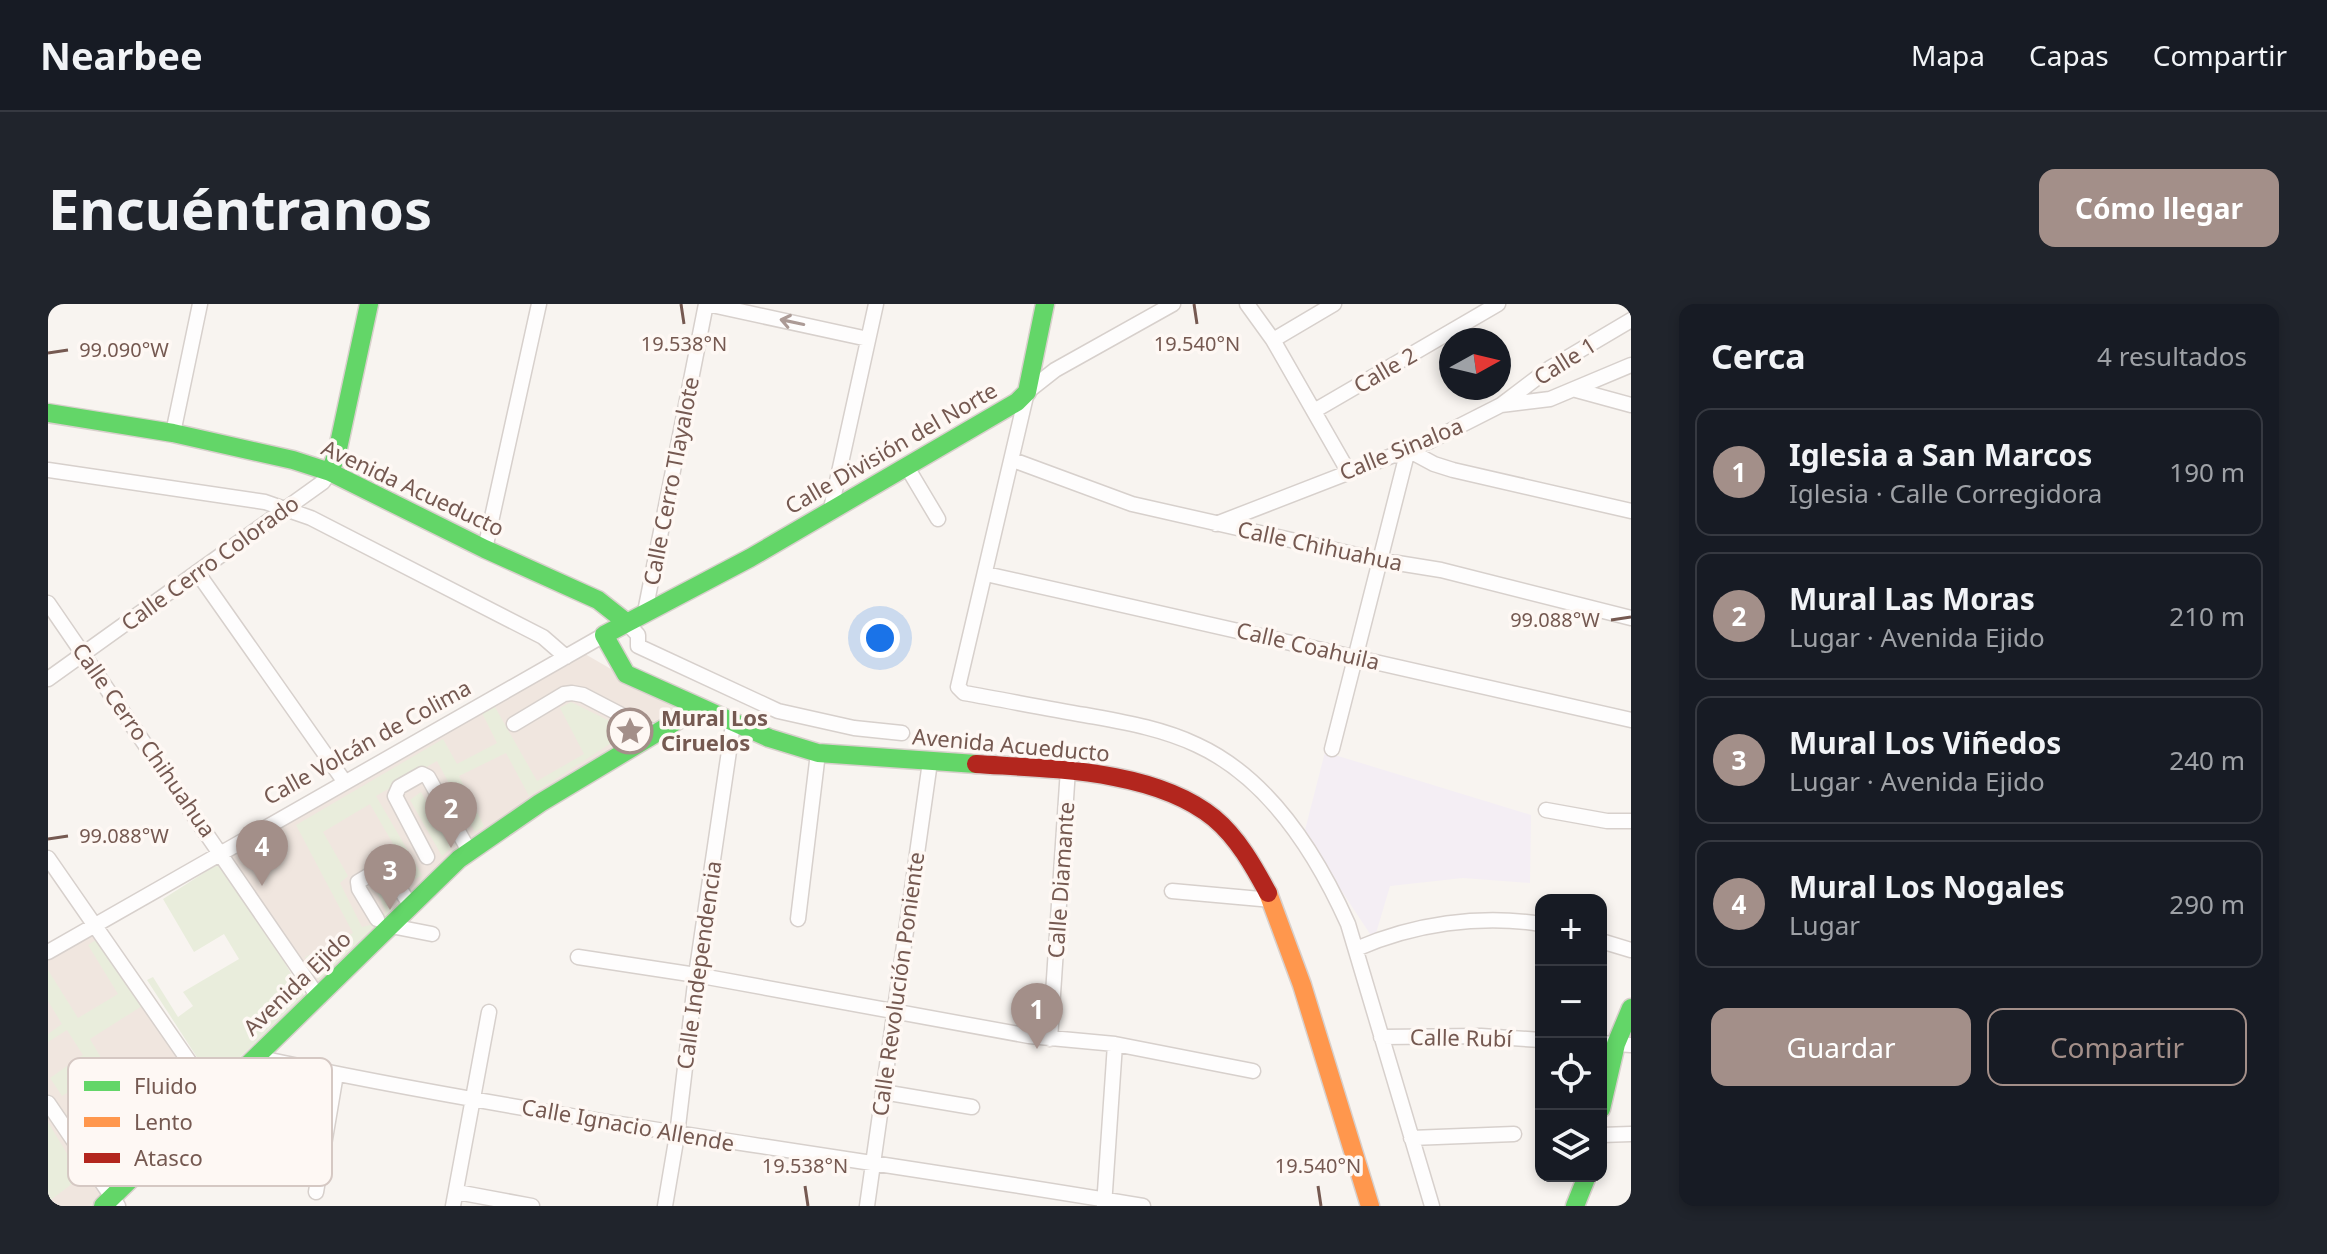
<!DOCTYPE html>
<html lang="es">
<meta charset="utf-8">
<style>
body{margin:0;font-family:"Noto Sans",sans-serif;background:#20242c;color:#f1f3f6}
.controls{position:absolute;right:24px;bottom:24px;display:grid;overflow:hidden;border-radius:16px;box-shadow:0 4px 12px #0003}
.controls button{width:72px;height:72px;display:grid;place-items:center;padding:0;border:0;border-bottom:2px solid #363941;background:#171b24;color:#f1f3f6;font:40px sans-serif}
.compass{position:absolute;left:1391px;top:24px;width:72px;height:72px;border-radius:50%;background:#171b24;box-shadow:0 4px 12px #0003;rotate:82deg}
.you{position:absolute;left:832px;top:334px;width:28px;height:28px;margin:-20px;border:6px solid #fff;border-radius:50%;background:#1a73e8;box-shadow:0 0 0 12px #1a73e833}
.badge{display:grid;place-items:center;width:52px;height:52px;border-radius:50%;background:#a38f89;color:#fff;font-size:26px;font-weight:700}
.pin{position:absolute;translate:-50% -66px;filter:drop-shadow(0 2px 4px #0008)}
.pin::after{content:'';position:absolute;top:42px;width:28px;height:24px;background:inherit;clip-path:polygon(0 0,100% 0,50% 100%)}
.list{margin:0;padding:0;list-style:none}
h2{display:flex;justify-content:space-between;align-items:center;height:104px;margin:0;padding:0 32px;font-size:34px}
h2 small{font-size:26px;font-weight:400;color:#9ea1a6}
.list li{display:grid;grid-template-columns:52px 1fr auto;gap:24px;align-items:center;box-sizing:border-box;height:128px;margin:0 16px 16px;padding:0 16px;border:2px solid #363941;border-radius:16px}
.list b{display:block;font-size:30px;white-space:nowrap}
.list p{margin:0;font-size:26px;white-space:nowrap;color:#9ea1a6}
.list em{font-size:26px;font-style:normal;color:#9ea1a6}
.actions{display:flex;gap:16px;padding:24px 32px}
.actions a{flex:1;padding:18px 0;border:2px solid #a38f89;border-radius:16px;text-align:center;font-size:28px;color:#a38f89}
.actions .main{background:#a38f89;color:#fff}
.icon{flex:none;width:44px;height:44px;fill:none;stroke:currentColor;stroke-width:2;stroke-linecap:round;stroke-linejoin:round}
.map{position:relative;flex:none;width:1583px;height:902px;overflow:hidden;border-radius:16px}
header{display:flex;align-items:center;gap:48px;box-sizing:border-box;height:112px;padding:0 40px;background:#171b24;border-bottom:2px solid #363941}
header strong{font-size:38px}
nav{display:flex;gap:44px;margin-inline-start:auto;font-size:28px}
.intro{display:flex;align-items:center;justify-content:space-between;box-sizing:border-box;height:192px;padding:0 48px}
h1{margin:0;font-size:56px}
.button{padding:20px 36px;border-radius:16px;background:#a38f89;color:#fff;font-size:28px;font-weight:700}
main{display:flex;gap:48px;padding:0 48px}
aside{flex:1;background:#171b24;border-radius:16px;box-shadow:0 4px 12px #0003}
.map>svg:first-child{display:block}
.residential{fill:#f0e6df}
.education{fill:#f4eef4}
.green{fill:#e9eddc}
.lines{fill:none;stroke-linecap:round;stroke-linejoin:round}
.street-casing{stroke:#d7d0cc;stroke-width:17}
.fast-casing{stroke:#d8d0cc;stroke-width:21}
.slow-casing{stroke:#d8d0cc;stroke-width:21}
.jam-casing{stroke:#d8d0cc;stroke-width:21}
.street{stroke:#fefdfd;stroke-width:14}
.fast{stroke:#63d668;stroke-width:18}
.slow{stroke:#ff974d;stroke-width:18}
.jam{stroke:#b3261e;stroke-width:18}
.oneway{stroke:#ac9b96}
.ticks{fill:none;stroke:#755951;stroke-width:3}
.labels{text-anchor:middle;stroke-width:7;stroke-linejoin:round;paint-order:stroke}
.street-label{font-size:22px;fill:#755951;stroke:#fef8f4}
.poi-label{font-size:22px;font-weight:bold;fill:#755951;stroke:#fef8f4;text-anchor:start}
.key{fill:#fef8f4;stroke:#d5c8c3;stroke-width:2}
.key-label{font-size:22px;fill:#755951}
.ticks-label{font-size:20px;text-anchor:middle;fill:#755951;stroke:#fef8f4;stroke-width:7;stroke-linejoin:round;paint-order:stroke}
</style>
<header>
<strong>Nearbee</strong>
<nav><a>Mapa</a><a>Capas</a><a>Compartir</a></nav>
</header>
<div class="intro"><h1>Encuéntranos</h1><a class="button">Cómo llegar</a></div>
<main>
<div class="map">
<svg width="1583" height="902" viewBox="0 0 1583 902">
<rect width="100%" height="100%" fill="#f8f4f0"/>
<path class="residential" d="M525,343L575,372L644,403L436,534L273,695L177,552Z
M46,621L165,792L57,902H0V650Z"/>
<path class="education" d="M1277,448L1483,511L1482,579L1415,574L1342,582L1326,636L1256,530Z"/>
<path class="green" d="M443,396L489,477L536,450L512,404L523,398L582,427L481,492L458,449L411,472L436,522L427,528L389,457L328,492L374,571L366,576L322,500L275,528L300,572L292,579L314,623L322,621L338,608L325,580L328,578L342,605L348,602L271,676L257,653L305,629L248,521L395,435L409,460L449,439L431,403Z
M373,488L403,544L394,552L362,496Z
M176,556L257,693L165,778L99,676L105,673L130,713L145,702L135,688L191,655L176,630L146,648L115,595Z
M51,634L94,702L42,735L59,764L14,792L2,774L35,751L19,726L0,738V730L14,720L0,697V666L30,714L70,690L40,641Z
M0,818L33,873L0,898Z"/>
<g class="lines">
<g class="street-casing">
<path id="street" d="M659,0L820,35
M1125,0L1007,66L979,88L910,383L916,389C956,396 996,404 1037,411C1075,418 1113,424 1149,441C1221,474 1269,551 1300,620L1384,902
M1199,0L1225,36L1300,167
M1225,36L1286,0
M1528,86L1583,101
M1453,101L1502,64L1583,16
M1266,107L1450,0
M125,129L152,0
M965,156L1084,200L1331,256L1393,266L1583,314
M859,163L890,215
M0,166L217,198L237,205L263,214L495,333L518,353
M782,209L828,0
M1168,220L1382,137L1453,101L1502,95L1583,61
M437,245L491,0
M149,268L296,477
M938,270L1583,416
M0,299L271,694
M597,308L658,0
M578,318L590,331V342L730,407L806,424L854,429
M0,375L275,178L282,168
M466,420L516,390L524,389L535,391L608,429
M1284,445L1360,146L1386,160L1405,166L1583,207
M1498,506L1559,517H1583
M379,553L347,492L351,483L374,470L380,473L421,547
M0,554L165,792
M1124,587L1224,596
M329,615L311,585L310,578L330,566L340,567L363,602
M750,615L770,449
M343,622L384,630
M1553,637L1583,646
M1308,645C1365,620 1432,610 1493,620
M0,648L556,331
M530,653L648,671L981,732L1067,740L1205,767
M1333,733L1433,732L1493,736
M1002,735L1020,465
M1553,739L1583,741
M208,753C501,816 799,852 1095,902
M835,788L924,803
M0,799L70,902
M1553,831L1583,830
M1363,834L1466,830
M268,888L288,770
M409,888L484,902
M405,902L441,708
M617,902L629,831L648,671L685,420
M819,902L882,458
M1056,902L1067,740"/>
</g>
<g class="fast-casing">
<path id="fast" d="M0,109L125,129L245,156L282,168L437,245L550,296L578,318
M282,168L289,149L321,0
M928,460L770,449L721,434L578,370L556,331L702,254L969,98L979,88L997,0
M1553,805L1568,740L1583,704
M55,902L411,555L492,499L650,404
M1527,902L1539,872"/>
</g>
<g class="slow-casing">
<path id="slow" d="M1220,589L1254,681L1322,902"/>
</g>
<g class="jam-casing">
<path id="jam" d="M928,460C1002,465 1106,465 1166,514C1190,534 1206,563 1220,589"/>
</g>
<use href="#street" class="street"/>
<use href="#fast" class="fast"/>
<use href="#slow" class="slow"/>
<use href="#jam" class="jam"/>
</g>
<defs><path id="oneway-shaft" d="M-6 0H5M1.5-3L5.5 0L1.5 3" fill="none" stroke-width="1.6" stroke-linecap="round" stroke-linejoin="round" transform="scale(2)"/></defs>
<use class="oneway" href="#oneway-shaft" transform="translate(744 18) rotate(-168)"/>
<path class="ticks" d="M633,0L636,20M1146,0L1149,20M0,49L20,46M1563,316L1583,313M0,535L20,532M757,882L760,902M1270,882L1273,902"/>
<defs>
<g id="sight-ring" transform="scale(2.3)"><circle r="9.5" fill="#fef8f4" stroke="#a38f89" stroke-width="1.5"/><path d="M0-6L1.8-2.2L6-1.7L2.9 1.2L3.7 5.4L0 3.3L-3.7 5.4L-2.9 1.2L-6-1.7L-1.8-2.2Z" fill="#a38f89"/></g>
</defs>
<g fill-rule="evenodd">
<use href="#sight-ring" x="582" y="427"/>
</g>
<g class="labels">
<g class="street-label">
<text transform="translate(1517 57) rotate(-32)" y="8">Calle 1</text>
<text transform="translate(1337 66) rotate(-30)" y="8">Calle 2</text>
<text transform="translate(843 144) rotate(-30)" y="8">Calle División del Norte</text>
<text transform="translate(1353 145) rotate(-22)" y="8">Calle Sinaloa</text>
<text transform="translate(623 177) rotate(-79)" y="8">Calle Cerro Tlayalote</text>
<text transform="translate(365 184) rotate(25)" y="8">Avenida Acueducto</text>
<text transform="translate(1272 242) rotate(12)" y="8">Calle Chihuahua</text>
<text transform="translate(162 259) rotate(-36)" y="8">Calle Cerro Colorado</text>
<text transform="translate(1260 342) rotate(13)" y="8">Calle Coahuila</text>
<text transform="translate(96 436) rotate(55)" y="8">Calle Cerro Chihuahua</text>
<text transform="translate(319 438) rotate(-29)" y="8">Calle Volcán de Colima</text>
<text transform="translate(963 441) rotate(5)" y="8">Avenida Acueducto</text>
<text transform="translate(1013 576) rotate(-86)" y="8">Calle Diamante</text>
<text transform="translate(651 661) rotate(-82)" y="8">Calle Independencia</text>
<text transform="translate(249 679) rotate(-44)" y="8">Avenida Ejido</text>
<text transform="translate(850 680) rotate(-82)" y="8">Calle Revolución Poniente</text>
<text transform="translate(1413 734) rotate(1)" y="8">Calle Rubí</text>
<text transform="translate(580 821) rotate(10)" y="8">Calle Ignacio Allende</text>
</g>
<g class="poi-label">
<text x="613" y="422">Mural Los<tspan x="613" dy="25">Ciruelos</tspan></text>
</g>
</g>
<rect x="20" y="754" width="264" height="128" rx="12" class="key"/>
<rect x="36" y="777" width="36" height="10" fill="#63d668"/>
<rect x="36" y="813" width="36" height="10" fill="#ff974d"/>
<rect x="36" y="849" width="36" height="10" fill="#b3261e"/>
<g class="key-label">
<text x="86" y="790">Fluido</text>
<text x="86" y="826">Lento</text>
<text x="86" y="862">Atasco</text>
</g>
<g class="ticks-label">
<text x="636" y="47">19.538°N</text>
<text x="1149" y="47">19.540°N</text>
<text x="76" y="53">99.090°W</text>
<text x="1507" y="323">99.088°W</text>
<text x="76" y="539">99.088°W</text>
<text x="757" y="869">19.538°N</text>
<text x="1270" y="869">19.540°N</text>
</g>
</svg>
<div class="controls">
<button>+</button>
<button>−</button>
<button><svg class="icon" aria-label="locate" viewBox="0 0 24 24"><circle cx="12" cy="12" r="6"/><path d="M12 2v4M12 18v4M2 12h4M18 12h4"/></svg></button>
<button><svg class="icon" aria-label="layers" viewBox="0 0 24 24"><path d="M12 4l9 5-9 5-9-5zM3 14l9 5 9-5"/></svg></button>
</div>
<svg class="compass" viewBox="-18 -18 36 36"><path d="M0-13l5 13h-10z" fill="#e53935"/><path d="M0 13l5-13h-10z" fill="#9ea1a6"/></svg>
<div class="you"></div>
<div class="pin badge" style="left:989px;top:745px">1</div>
<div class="pin badge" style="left:403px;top:544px">2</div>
<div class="pin badge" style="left:342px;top:606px">3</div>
<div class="pin badge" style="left:214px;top:582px">4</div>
</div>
<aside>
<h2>Cerca<small>4 resultados</small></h2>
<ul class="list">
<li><span class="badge">1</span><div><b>Iglesia a San Marcos</b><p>Iglesia · Calle Corregidora</p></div><em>190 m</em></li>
<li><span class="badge">2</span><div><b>Mural Las Moras</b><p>Lugar · Avenida Ejido</p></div><em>210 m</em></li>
<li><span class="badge">3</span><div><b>Mural Los Viñedos</b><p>Lugar · Avenida Ejido</p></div><em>240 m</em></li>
<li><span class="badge">4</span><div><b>Mural Los Nogales</b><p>Lugar</p></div><em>290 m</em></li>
</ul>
<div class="actions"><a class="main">Guardar</a><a>Compartir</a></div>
</aside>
</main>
